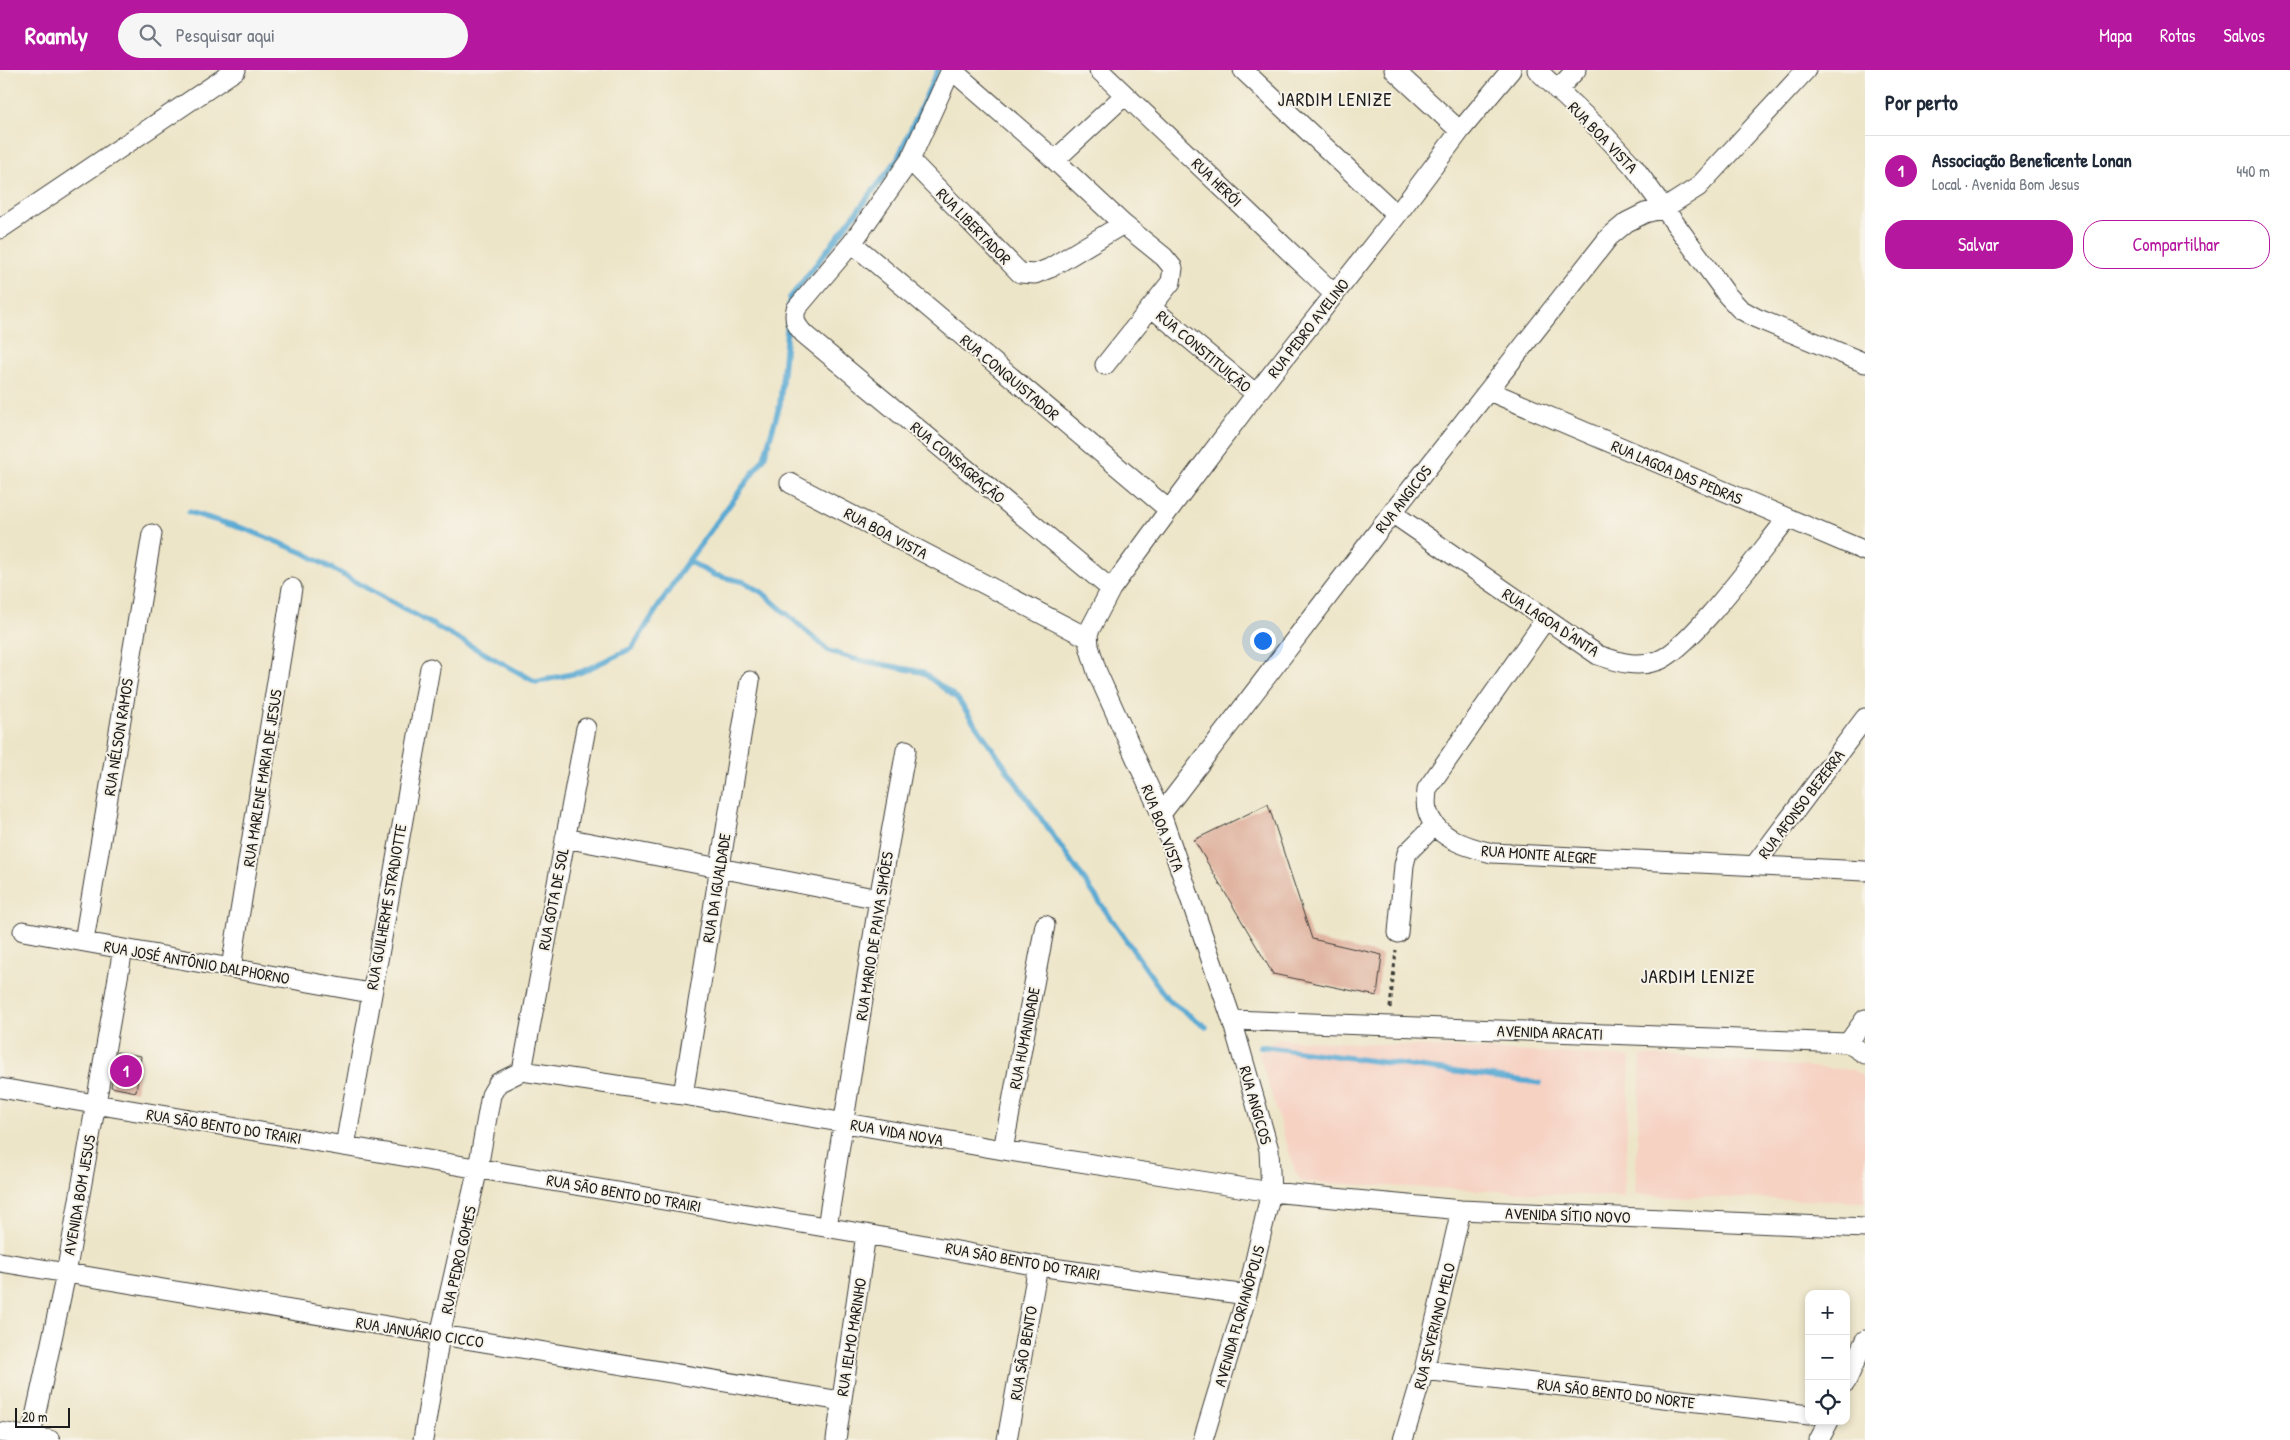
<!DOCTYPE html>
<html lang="pt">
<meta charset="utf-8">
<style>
body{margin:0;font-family:"Patrick Hand",sans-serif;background:#f6f6f7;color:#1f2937}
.controls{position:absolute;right:15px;bottom:15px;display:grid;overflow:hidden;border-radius:10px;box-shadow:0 2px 8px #0003}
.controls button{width:45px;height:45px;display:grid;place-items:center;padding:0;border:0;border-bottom:1px solid #e0e1e3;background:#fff;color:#1f2937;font:25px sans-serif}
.scale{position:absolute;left:15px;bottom:12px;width:55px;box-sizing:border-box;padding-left:5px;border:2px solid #1c1c1c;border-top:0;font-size:14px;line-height:18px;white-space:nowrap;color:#1c1c1c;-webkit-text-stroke:4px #f7f3e8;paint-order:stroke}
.you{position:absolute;left:1262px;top:570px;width:18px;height:18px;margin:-12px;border:4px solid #fff;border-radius:50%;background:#1a73e8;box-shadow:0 0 0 8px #1a73e833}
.badge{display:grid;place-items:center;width:32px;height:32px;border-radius:50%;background:#b5179e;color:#fff;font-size:16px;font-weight:700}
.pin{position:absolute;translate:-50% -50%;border:2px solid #fff;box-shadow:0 1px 5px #0006}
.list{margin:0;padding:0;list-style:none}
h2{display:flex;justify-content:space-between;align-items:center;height:65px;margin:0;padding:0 20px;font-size:21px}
h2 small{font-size:16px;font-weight:400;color:#747a83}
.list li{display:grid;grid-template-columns:32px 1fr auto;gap:15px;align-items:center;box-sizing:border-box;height:70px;padding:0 20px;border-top:1px solid #e0e1e3}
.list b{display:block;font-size:19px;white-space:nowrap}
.list p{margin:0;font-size:16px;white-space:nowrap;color:#747a83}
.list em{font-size:16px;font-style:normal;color:#747a83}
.actions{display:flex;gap:10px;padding:15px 20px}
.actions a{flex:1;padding:11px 0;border:1px solid #b5179e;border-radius:20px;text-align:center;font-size:18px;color:#b5179e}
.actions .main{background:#b5179e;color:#fff}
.icon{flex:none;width:28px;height:28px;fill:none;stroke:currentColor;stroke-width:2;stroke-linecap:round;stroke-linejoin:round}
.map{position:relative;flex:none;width:1865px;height:1370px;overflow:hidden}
header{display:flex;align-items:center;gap:30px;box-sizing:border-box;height:70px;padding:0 25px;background:#b5179e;color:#fff}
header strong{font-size:24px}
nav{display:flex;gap:28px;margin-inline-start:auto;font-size:18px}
.search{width:350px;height:45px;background:#f6f6f7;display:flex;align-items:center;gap:12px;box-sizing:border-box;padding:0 18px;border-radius:28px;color:#747a83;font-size:19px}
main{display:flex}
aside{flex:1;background:#fff}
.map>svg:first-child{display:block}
.built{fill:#f6d2c3}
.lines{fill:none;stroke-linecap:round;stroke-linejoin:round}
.stream{stroke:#58a9d3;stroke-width:5.5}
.building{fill:#ddaa96}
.minor-casing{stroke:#3b3a36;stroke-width:21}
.path{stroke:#3b3a36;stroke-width:3;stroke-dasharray:4 4;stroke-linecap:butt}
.minor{stroke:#fff;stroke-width:19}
.labels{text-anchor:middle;stroke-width:4;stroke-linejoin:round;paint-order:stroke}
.street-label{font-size:16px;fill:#1c1c1c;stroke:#f7f3e8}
.quarter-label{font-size:19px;letter-spacing:1px;fill:#1c1c1c;stroke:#f7f3e8}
</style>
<header>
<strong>Roamly</strong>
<div class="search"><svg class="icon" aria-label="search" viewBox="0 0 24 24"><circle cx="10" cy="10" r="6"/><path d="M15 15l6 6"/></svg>Pesquisar aqui</div>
<nav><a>Mapa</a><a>Rotas</a><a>Salvos</a></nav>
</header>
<main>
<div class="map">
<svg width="1865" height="1370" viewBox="0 0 1865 1370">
<rect width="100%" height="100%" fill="#f7f3e8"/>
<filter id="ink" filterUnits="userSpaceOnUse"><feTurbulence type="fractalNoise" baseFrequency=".02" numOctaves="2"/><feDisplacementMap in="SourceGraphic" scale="10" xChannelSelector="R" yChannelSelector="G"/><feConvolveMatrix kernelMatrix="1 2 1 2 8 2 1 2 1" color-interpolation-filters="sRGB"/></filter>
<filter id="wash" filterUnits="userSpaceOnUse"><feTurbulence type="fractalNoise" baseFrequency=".0096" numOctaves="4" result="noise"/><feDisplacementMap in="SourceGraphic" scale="20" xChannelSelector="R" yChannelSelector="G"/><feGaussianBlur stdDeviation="1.12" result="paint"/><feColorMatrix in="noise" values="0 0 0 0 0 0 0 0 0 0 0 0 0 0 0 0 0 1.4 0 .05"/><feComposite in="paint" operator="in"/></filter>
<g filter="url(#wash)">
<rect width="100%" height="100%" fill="#ede5c8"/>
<path class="built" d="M1277,969L1630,987L1624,1127L1302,1112L1295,1101L1259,984Z
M1641,985L1853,1000L1865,1008V1132L1635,1125Z"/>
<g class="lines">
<path class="stream" d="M789,239L790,228L897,90L938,0
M189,442L248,460L304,483L536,612L581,602L632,578L683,498L764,388L780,334L788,249
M688,491L714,505L744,512L763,523L829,581L854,589L922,602L957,628L1168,930L1206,957
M1260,976L1540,1013"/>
</g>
<g id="blocks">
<path class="building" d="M1268,734L1312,869L1382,885L1377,926L1273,904L1194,770Z
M117,982L141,986L136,1022L111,1017Z"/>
</g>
</g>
<g filter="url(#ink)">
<use href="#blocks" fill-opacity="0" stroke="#3b3a36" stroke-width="1"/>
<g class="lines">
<g class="minor-casing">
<path id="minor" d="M951,0L910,90L852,173L796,239C793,251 797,256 804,264L1111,519
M952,0L1046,82L1123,154L1164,187L1173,198L1171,212L1105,295
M1099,0L1334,224
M1243,0L1397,145
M1394,0L1460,61
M1537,0L1601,61L1634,97L1727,225L1740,239L1756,248L1865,293
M1557,20L1576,0
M910,90L1020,203L1035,204L1050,198L1123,154
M1055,90L1125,25
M0,159L236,0
M852,173L1169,440
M1152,238L1256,324
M1489,321L1865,481
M790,413L1088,568
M1392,443L1598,585C1619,592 1635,598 1657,591C1688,582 1763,478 1787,449
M1545,550L1427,719C1427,725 1425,733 1427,739C1434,768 1467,777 1492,783L1865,801
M1161,744L1392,443L1609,167L1627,152L1645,143L1665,138L1698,117L1806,0
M565,768L879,829
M1754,796L1865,648
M23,861L370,923
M1398,863L1404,795L1407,783L1435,755
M84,871L152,464
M231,898L292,518
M1232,950L1848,973L1865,984
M1848,973L1865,949
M522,1001L683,1025L1003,1080L1271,1122L1461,1140L1865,1158
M522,1001L586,658
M0,1018L866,1164L1038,1196L1247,1225
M683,1025L750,611
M345,1076L430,598
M1003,1080L1045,855
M827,1157L879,829L906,680
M0,1192L841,1331
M1424,1300L1809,1345
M1846,1312L1865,1270
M0,1362L50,1370
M30,1370L66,1204L123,879
M423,1370L440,1265L478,1098L491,1025L498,1013L522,1001
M836,1370L866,1164
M1007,1370L1038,1196
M1203,1370L1247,1225L1271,1122L1269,1080L1232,950L1161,744L1097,602L1089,576L1088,563L1111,519L1169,440L1256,324L1397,145L1460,61L1511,0
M1403,1370L1424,1300L1461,1140
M1819,1370L1829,1351"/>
</g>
<path class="path" d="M1390,938L1396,880"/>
<use href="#minor" class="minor"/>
</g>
</g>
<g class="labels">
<g class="street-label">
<text transform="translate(1603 67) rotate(46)" y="6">RUA BOA VISTA</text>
<text transform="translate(1217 112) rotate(44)" y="6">RUA HERÓI</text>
<text transform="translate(974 156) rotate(46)" y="6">RUA LIBERTADOR</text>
<text transform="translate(1308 258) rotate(-52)" y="6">RUA PEDRO AVELINO</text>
<text transform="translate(1204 281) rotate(40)" y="6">RUA CONSTITUIÇÃO</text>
<text transform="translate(1010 307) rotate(40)" y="6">RUA CONQUISTADOR</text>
<text transform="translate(958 392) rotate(40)" y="6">RUA CONSAGRAÇÃO</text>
<text transform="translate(1677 402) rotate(23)" y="6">RUA LAGOA DAS PEDRAS</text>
<text transform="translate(1403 429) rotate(-52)" y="6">RUA ANGICOS</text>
<text transform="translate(886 463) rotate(28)" y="6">RUA BOA VISTA</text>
<text transform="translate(1551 552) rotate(33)" y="6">RUA LAGOA D'ANTA</text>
<text transform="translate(118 667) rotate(-81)" y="6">RUA NÉLSON RAMOS</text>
<text transform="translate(262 708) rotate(-81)" y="6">RUA MARLENE MARIA DE JESUS</text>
<text transform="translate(1801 734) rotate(-53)" y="6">RUA AFONSO BEZERRA</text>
<text transform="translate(1163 758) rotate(69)" y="6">RUA BOA VISTA</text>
<text transform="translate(1539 784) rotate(4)" y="6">RUA MONTE ALEGRE</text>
<text transform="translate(716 818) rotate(-81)" y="6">RUA DA IGUALDADE</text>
<text transform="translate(553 829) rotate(-79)" y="6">RUA GOTA DE SOL</text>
<text transform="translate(386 837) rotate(-80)" y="6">RUA GUILHERME STRADIOTTE</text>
<text transform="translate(874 866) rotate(-81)" y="6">RUA MARIO DE PAIVA SIMÕES</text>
<text transform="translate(197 892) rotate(10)" y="6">RUA JOSÉ ANTÔNIO DALPHORNO</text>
<text transform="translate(1550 962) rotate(2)" y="6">AVENIDA ARACATI</text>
<text transform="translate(1024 968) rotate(-79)" y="6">RUA HUMANIDADE</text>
<text transform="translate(1256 1035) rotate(74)" y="6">RUA ANGICOS</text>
<text transform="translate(224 1056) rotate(9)" y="6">RUA SÃO BENTO DO TRAIRI</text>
<text transform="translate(897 1062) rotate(10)" y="6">RUA VIDA NOVA</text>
<text transform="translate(624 1123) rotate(10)" y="6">RUA SÃO BENTO DO TRAIRI</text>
<text transform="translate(79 1125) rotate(-80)" y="6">AVENIDA BOM JESUS</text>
<text transform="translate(1568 1145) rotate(2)" y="6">AVENIDA SÍTIO NOVO</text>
<text transform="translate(458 1190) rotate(-77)" y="6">RUA PEDRO GOMES</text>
<text transform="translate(1023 1191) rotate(10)" y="6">RUA SÃO BENTO DO TRAIRI</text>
<text transform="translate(1239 1246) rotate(-74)" y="6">AVENIDA FLORIANÓPOLIS</text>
<text transform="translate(1434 1256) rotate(-76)" y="6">RUA SEVERIANO MELO</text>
<text transform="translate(420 1262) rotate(9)" y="6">RUA JANUÁRIO CICCO</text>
<text transform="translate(851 1267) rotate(-81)" y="6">RUA IELMO MARINHO</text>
<text transform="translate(1023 1283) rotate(-80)" y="6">RUA SÃO BENTO</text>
<text transform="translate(1616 1323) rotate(7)" y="6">RUA SÃO BENTO DO NORTE</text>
</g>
<g class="quarter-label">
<text x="1335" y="36">JARDIM LENIZE</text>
<text x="1698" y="913">JARDIM LENIZE</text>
</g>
</g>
</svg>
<div class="controls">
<button>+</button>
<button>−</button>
<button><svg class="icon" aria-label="locate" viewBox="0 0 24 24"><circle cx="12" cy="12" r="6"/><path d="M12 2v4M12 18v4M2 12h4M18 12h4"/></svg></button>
</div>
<div class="scale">20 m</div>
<div class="you"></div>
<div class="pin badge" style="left:126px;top:1001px">1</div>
</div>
<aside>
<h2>Por perto<small></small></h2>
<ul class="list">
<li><span class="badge">1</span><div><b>Associação Beneficente Lonan</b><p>Local · Avenida Bom Jesus</p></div><em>440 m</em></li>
</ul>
<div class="actions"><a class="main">Salvar</a><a>Compartilhar</a></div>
</aside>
</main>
